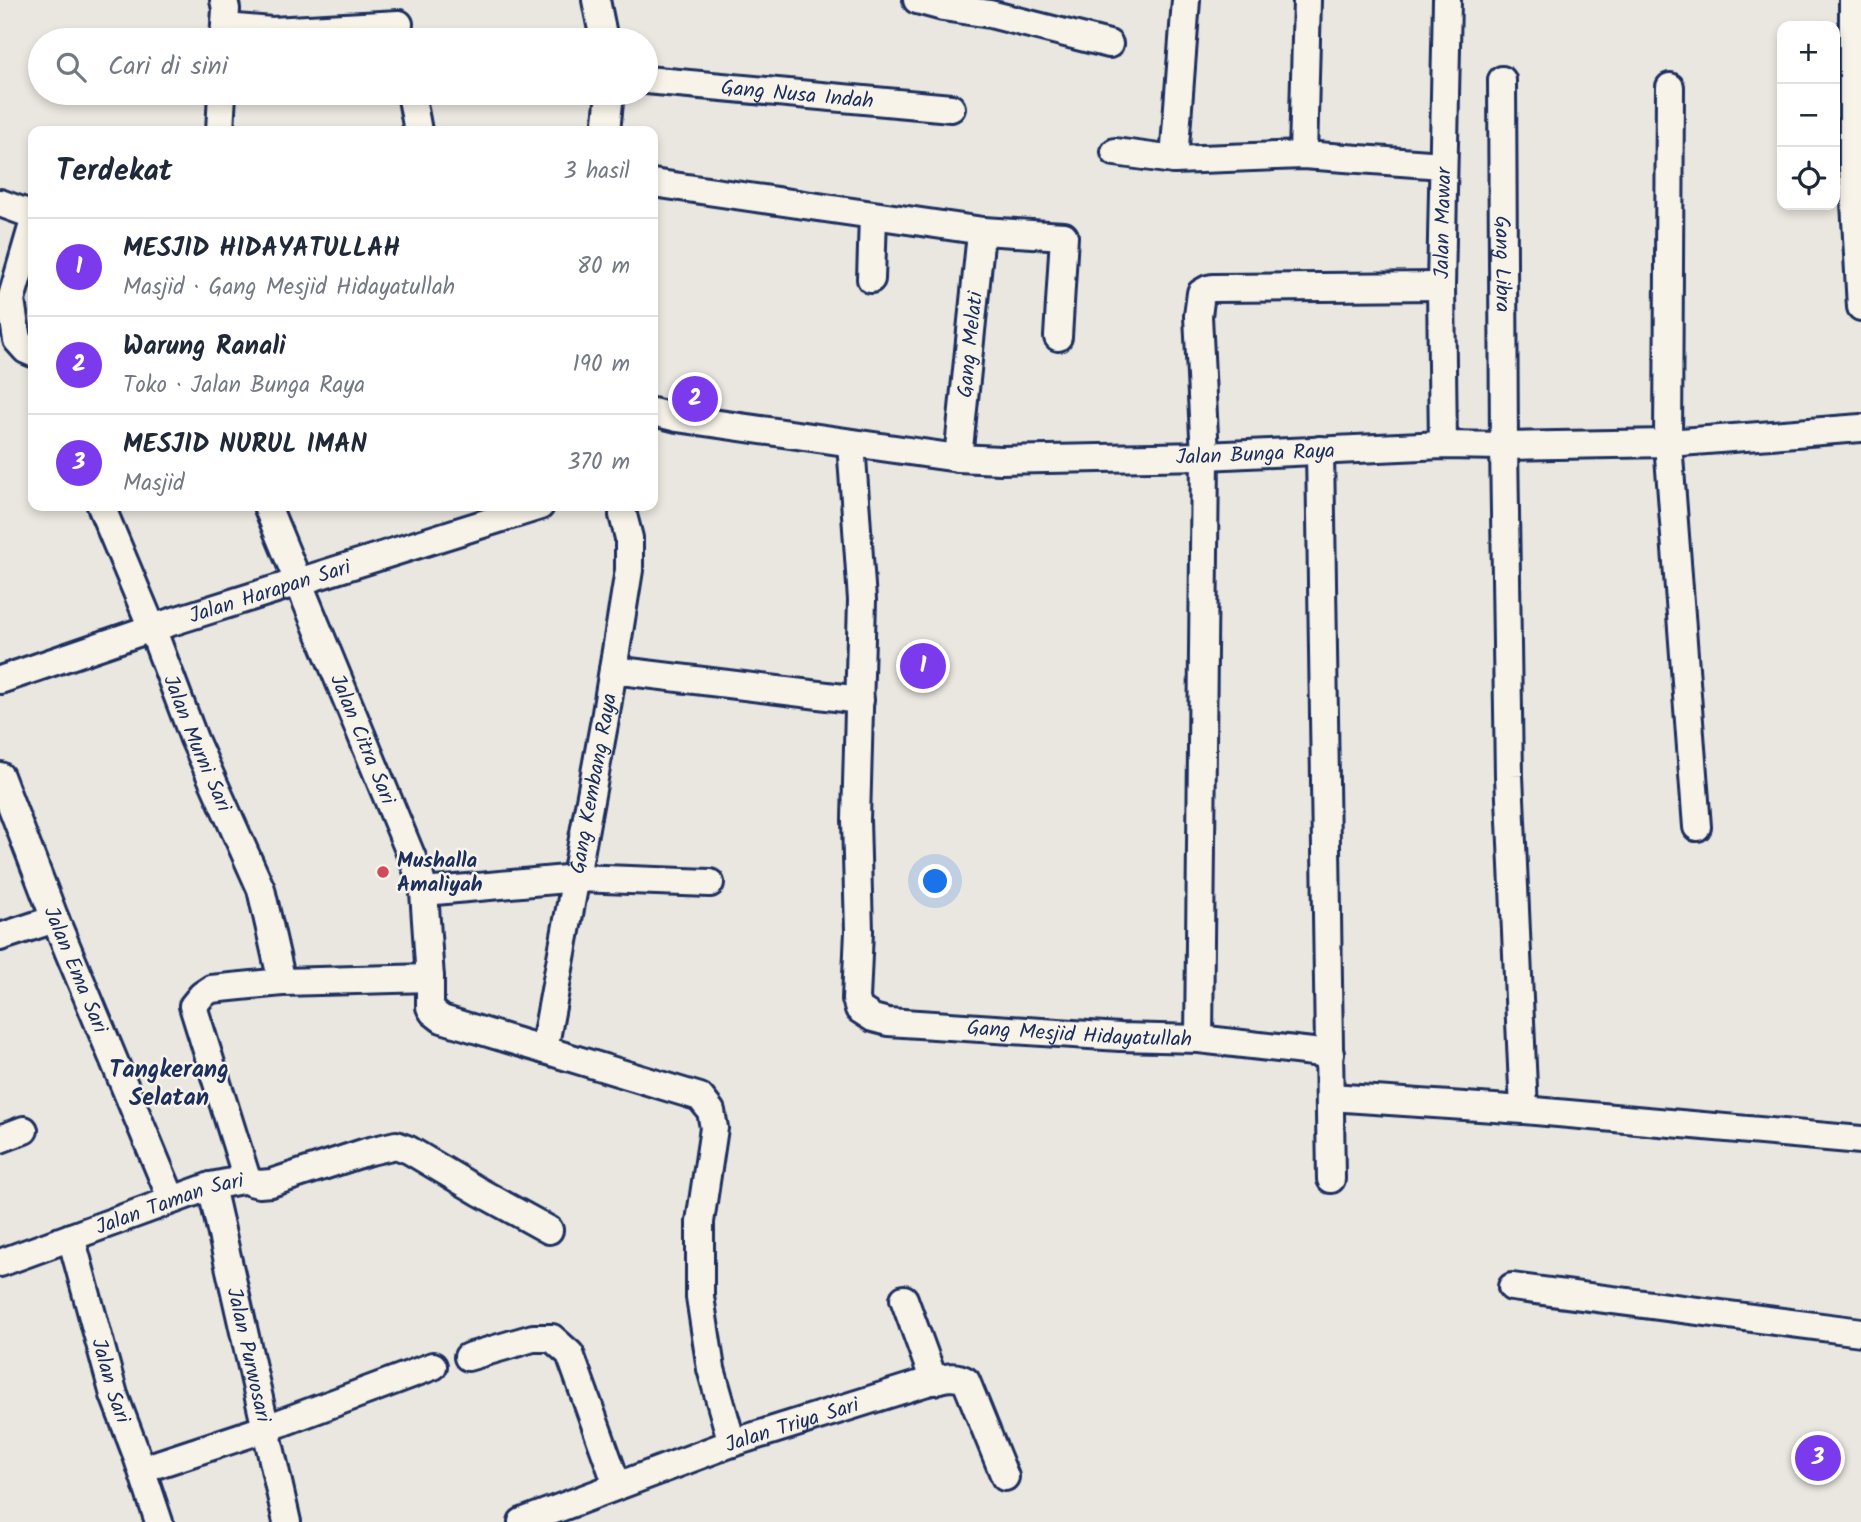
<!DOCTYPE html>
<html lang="id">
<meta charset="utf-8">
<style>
body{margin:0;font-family:Kalam,sans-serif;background:#f2f2f3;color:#1f2937}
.controls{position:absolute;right:21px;top:21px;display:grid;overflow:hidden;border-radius:14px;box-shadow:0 4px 10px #0003}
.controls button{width:63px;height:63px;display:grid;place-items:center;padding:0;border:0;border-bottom:2px solid #e0e1e3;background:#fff;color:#1f2937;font:35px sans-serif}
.you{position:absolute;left:936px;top:882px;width:24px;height:24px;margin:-18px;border:5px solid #fff;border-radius:50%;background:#1a73e8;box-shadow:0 0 0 10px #1a73e833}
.badge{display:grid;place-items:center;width:46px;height:46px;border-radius:50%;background:#7c3aed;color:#fff;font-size:23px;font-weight:700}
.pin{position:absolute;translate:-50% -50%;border:4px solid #fff;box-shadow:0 2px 7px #0006}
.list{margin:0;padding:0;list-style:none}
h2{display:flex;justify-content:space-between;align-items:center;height:91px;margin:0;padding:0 28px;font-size:30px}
h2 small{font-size:23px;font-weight:400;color:#747a83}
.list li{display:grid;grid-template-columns:46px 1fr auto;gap:21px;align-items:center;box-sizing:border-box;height:98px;padding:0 28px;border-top:2px solid #e0e1e3}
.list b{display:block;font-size:26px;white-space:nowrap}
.list p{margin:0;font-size:23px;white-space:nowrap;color:#747a83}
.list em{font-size:23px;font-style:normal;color:#747a83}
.icon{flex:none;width:38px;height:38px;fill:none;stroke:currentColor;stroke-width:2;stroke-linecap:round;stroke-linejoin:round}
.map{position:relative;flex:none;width:1861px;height:1522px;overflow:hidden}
.search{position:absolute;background:#fff;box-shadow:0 4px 10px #0003;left:28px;top:28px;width:630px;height:77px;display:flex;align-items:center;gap:18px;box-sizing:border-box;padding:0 24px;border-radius:38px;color:#747a83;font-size:26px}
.panel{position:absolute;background:#fff;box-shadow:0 4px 10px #0003;left:28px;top:126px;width:630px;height:385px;border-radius:14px}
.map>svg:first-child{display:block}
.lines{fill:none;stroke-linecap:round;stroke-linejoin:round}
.minor-casing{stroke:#1b2f5e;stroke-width:32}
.minor{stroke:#f7f3e8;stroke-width:26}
.poi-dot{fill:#d1495b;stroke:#f7f3e8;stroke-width:2.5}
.labels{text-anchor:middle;stroke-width:5;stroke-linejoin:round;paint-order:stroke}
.street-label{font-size:21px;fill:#1b2f5e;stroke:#f7f3e8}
.poi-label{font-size:21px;font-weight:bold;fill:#1b2f5e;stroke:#f7f3e8;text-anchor:start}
.quarter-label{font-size:24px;font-weight:bold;fill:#1b2f5e;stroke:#f7f3e8}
</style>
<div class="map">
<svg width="1861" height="1522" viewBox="0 0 1861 1522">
<rect width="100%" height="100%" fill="#eae7e0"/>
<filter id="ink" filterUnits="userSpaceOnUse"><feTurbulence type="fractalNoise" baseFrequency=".0143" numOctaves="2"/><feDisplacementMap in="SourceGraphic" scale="14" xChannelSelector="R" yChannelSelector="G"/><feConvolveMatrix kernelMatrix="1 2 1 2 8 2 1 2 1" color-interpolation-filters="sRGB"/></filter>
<g filter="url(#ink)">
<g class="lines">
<g class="minor-casing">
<g id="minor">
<path d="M224,0L226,9L224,40"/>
<path d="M596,0L604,40"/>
<path d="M917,0L943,7L990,14L1109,44"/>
<path d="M1853,0V167L1861,307"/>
<path d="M225,27L272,31L399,24"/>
<path id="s1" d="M646,80L951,108"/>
<path id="s2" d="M1502,80L1504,446L1509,776L1524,1110"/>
<path d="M1670,87L1668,443L1697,827"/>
<path d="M411,93L418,131"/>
<path d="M220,131L222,93"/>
<path d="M606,131L610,93"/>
<path d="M1115,152L1174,160L1303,155L1443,165"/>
<path d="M1303,155L1307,0"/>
<path d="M1174,160L1186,0"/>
<path d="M653,183L983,231L1064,236L1058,337"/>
<path d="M0,203L33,215"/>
<path d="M33,224L11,300L17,340L26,350L33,353"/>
<path d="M871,279L873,216"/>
<path id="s3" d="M653,412L677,418L958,458L1000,460L1205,456L1443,445L1504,446L1668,443L1861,428"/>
<path id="s4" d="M851,443L862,600L856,820L859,931L856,999L859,1009L873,1018L888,1022L1120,1037L1199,1039L1205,456L1198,316L1201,293L1208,289L1213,288L1441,286"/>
<path id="s5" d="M1443,445L1441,286L1447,0"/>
<path d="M1320,450L1331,1179"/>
<path id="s6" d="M958,458L980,243L983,231"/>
<path id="s7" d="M101,506L152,628L194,739L261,889L282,982"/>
<path id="s8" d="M267,506L420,877L424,892L430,978V1007L433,1012L442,1019L700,1097L711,1111L714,1128L700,1222V1297L711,1369L732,1443"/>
<path d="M613,670L860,700"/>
<path id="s9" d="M0,680L152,628L540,506"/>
<path id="s10" d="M0,776L55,919L172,1200"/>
<path d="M424,892L577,878L710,883"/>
<path d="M0,937L55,919"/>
<path d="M1199,1039L1330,1054"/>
<path id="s11" d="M544,1050L605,719L629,570V538L623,515"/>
<path d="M1330,1097L1524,1110L1861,1140"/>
<path d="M0,1139L24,1130"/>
<path d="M247,1179L250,1182L259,1184L271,1183L366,1152L396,1145L409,1150L480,1192L549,1230"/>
<path id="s12" d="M211,1186L287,1522"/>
<path id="s13" d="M71,1237L114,1395L136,1453L159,1522"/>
<path id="s14" d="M0,1263L211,1186L247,1179L193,1006L202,995L211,989L282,982L430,978"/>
<path d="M1512,1287L1861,1332"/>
<path d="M904,1299L934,1381"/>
<path d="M468,1357L533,1338H552L570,1354L617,1485"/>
<path d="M158,1464L267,1428L433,1366"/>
<path id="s15" d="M522,1522L732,1443L924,1383C937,1380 953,1373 966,1381L1005,1477"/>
</g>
</g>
<use href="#minor" class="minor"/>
</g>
</g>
<circle class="poi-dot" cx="383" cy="872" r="7"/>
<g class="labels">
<g class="street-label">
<text dy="7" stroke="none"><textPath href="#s1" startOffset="152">Gang Nusa Indah</textPath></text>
<text dy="7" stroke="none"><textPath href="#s5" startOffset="222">Jalan Mawar</textPath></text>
<text dy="7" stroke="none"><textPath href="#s2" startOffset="184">Gang Libra</textPath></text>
<text dy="7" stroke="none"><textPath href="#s6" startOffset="114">Gang Melati</textPath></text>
<text dy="7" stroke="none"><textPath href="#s3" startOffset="606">Jalan Bunga Raya</textPath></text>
<text dy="7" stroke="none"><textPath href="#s9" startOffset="284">Jalan Harapan Sari</textPath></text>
<text dy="7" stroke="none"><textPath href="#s8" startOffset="252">Jalan Citra Sari</textPath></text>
<text dy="7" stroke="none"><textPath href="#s7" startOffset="256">Jalan Murni Sari</textPath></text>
<text dy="7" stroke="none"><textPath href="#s11" startOffset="271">Gang Kembang Raya</textPath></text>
<text dy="7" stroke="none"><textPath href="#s10" startOffset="208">Jalan Ema Sari</textPath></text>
<text dy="7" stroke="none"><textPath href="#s4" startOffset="791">Gang Mesjid Hidayatullah</textPath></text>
<text dy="7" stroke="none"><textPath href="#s14" startOffset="180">Jalan Taman Sari</textPath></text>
<text dy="7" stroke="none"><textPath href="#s12" startOffset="173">Jalan Purwosari</textPath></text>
<text dy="7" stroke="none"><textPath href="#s13" startOffset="149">Jalan Sari</textPath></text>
<text dy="7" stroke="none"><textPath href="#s15" startOffset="287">Jalan Triya Sari</textPath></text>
</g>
<g class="poi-label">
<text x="397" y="867">Mushalla<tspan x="397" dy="24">Amaliyah</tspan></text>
</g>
<g class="quarter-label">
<text x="169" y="1077">Tangkerang<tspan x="169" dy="28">Selatan</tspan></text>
</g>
</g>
</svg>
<div class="controls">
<button>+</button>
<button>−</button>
<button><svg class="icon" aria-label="locate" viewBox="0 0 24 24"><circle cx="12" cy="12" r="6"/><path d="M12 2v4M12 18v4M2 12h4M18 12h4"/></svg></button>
</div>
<div class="you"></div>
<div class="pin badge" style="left:923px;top:666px">1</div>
<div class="pin badge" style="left:695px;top:399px">2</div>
<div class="pin badge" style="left:1818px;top:1458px">3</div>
<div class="search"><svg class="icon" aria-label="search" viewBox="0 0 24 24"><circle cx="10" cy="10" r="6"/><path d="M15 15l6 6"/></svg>Cari di sini</div>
<section class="panel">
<h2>Terdekat<small>3 hasil</small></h2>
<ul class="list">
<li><span class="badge">1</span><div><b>MESJID HIDAYATULLAH</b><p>Masjid · Gang Mesjid Hidayatullah</p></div><em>80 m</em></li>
<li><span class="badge">2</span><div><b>Warung Ranali</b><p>Toko · Jalan Bunga Raya</p></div><em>190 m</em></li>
<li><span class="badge">3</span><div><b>MESJID NURUL IMAN</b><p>Masjid</p></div><em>370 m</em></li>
</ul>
</section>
</div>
